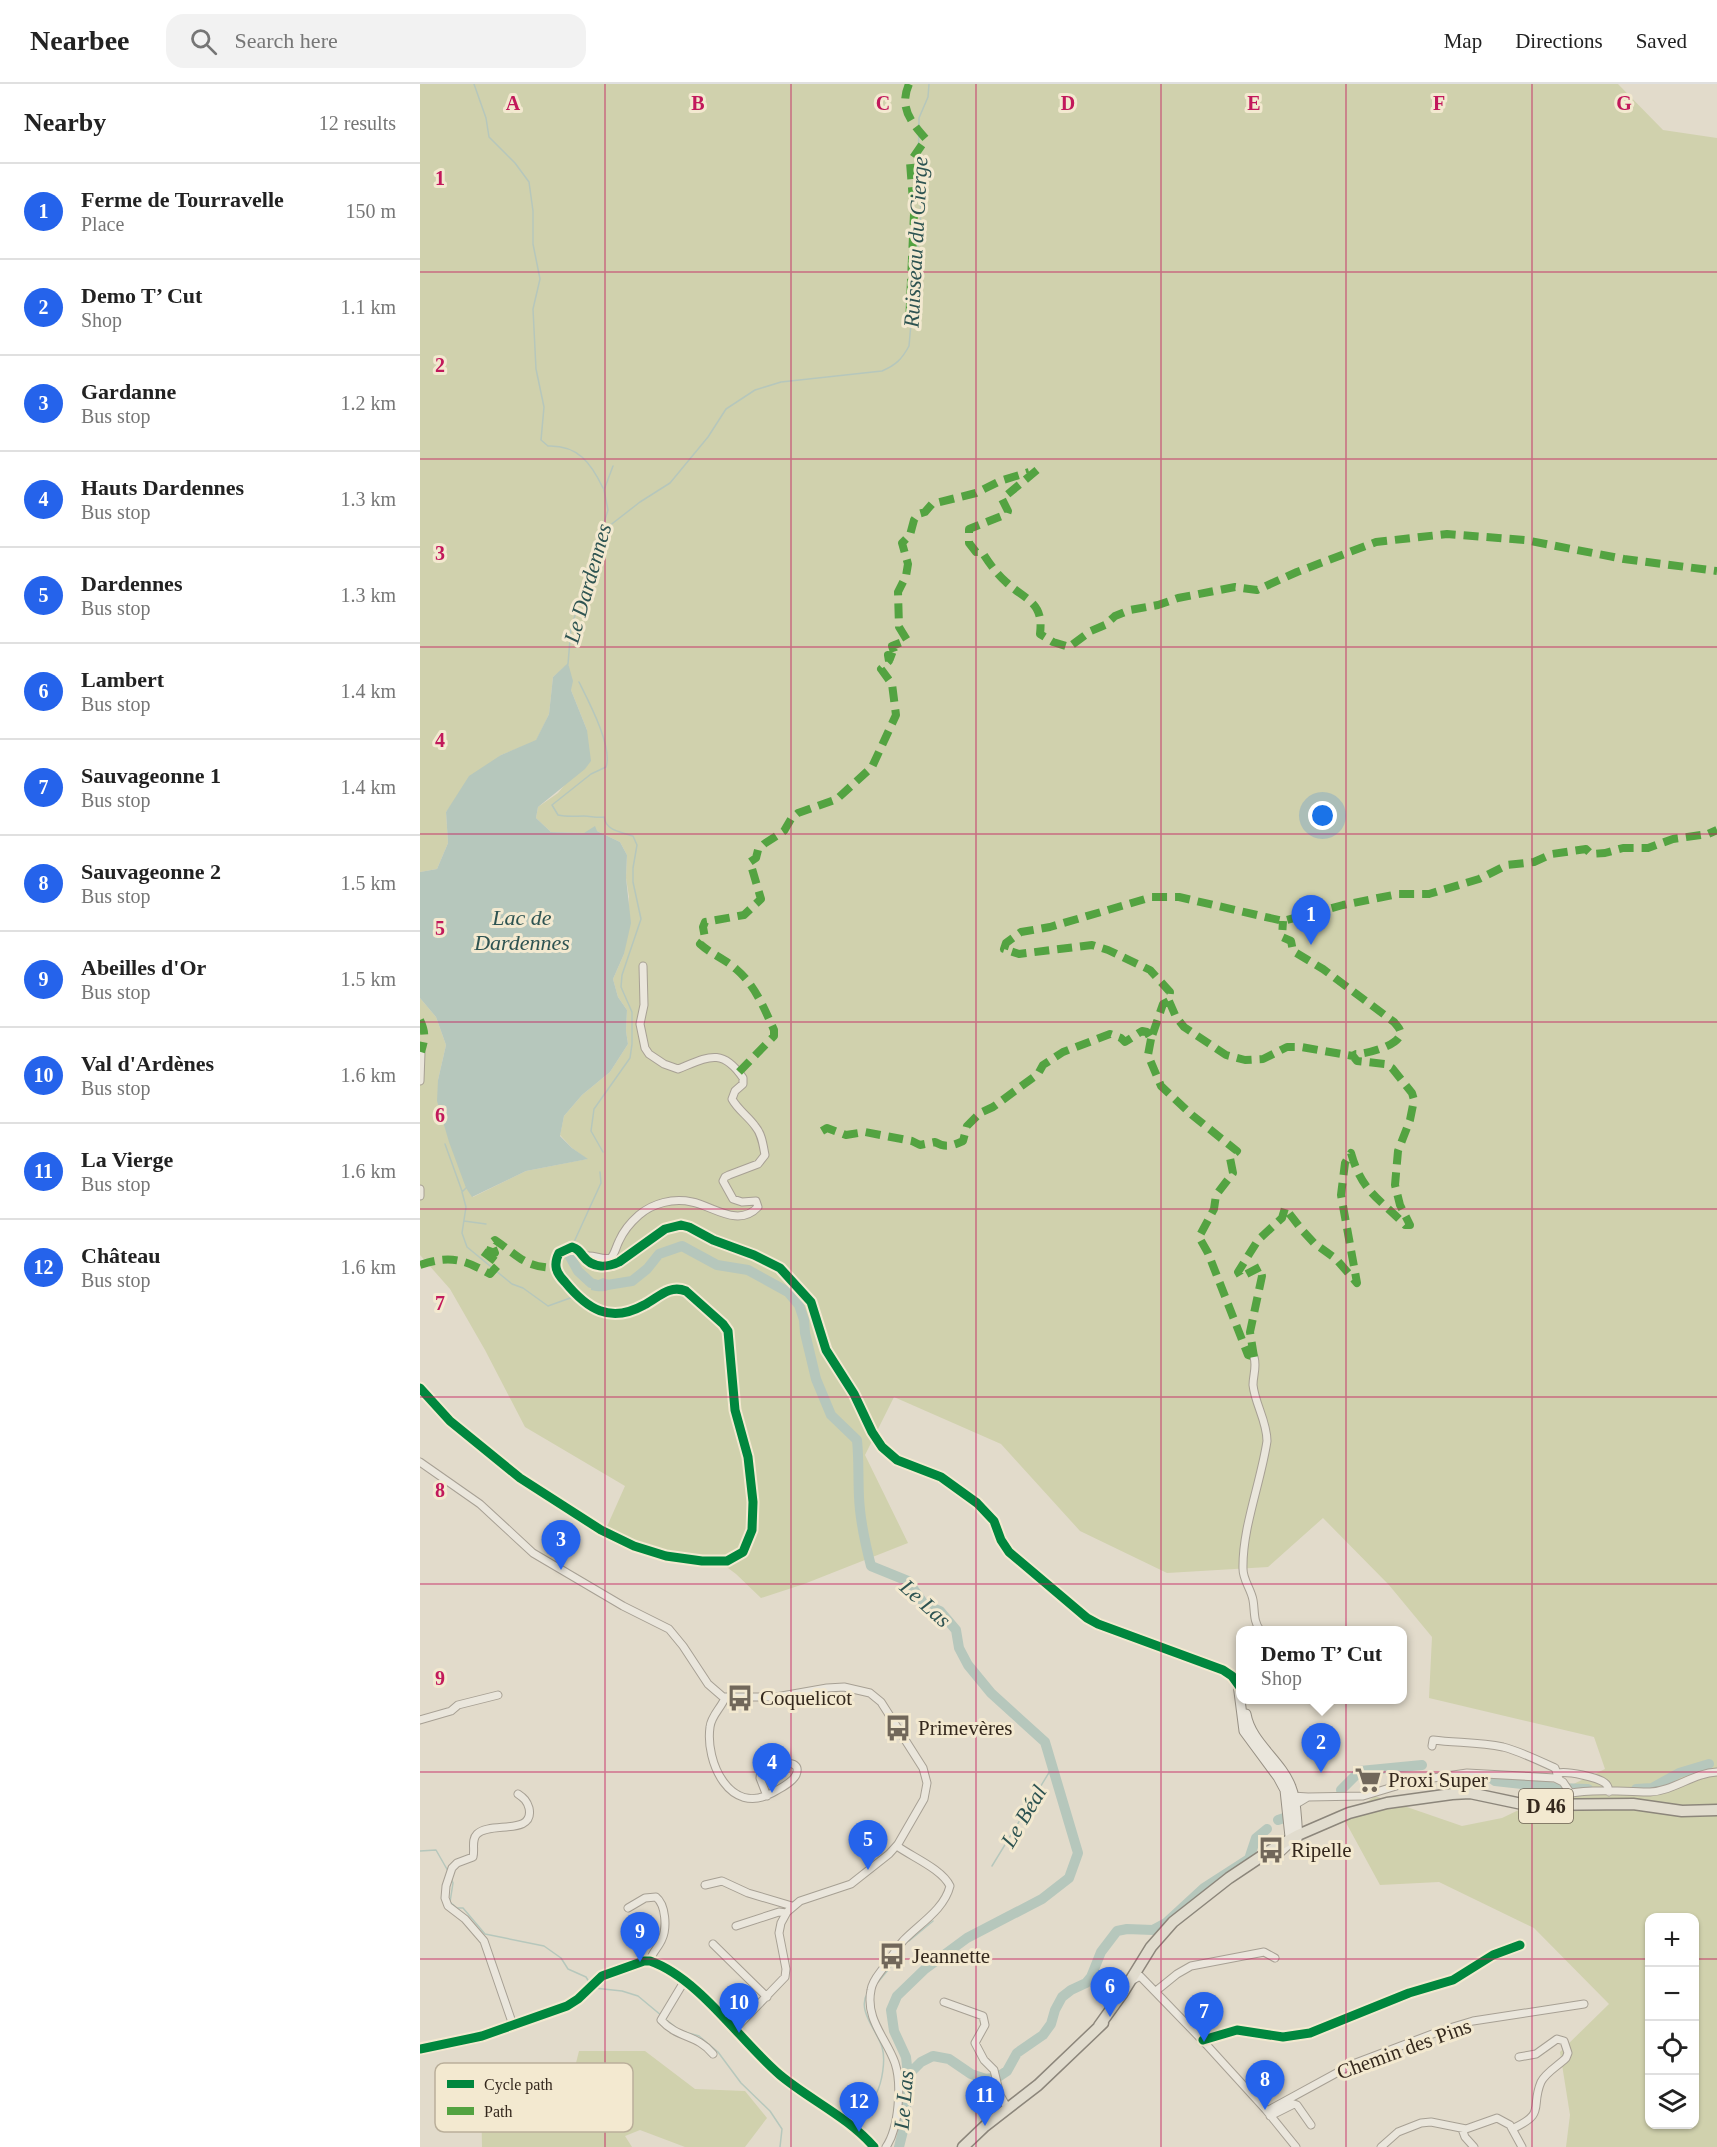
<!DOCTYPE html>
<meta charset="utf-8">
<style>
body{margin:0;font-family:Georgia,serif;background:#f2f2f2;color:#222}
.controls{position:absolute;right:18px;bottom:18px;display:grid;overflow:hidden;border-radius:12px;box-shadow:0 2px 4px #0004}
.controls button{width:54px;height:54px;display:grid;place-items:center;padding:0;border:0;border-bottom:2px solid #e0e0e0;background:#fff;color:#222;font:30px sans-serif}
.you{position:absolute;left:903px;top:732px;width:21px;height:21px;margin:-15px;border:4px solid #fff;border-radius:50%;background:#1a73e8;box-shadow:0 0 0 9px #1a73e833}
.badge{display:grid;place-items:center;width:39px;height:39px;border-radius:50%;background:#2563eb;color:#fff;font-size:20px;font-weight:700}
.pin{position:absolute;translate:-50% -50px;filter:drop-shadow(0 2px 3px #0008)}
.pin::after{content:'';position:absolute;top:32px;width:21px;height:18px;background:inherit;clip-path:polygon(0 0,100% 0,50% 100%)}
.popup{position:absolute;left:816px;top:1542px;width:171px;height:78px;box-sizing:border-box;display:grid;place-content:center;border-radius:12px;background:#fff;filter:drop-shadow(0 2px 4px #0005);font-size:20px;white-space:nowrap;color:#767676}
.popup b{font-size:22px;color:#222}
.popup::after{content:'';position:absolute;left:50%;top:100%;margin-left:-12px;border:12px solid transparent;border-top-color:#fff}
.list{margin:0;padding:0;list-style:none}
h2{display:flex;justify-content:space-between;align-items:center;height:78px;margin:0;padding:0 24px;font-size:26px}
h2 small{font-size:20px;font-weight:400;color:#767676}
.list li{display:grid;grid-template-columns:39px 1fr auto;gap:18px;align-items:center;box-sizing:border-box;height:96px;padding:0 24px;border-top:2px solid #e0e0e0}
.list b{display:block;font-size:22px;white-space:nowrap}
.list p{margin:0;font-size:20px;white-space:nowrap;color:#767676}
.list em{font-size:20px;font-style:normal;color:#767676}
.icon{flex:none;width:33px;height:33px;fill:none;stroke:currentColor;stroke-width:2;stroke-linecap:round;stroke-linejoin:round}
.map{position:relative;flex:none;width:1297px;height:2063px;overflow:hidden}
header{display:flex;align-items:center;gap:36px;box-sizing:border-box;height:84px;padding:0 30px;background:#fff;border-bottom:2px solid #e0e0e0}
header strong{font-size:28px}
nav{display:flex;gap:33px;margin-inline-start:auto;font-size:21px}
.search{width:420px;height:54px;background:#f2f2f2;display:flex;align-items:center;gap:15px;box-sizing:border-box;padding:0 21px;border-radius:18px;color:#767676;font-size:22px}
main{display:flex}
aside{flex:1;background:#fff}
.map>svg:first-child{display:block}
.green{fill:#d0d1ad;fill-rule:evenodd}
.water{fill:#b6c7bc}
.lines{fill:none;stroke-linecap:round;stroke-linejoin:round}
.stream{stroke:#b6c7bc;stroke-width:1.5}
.river{stroke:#b6c7bc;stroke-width:10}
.street-casing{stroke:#a7a094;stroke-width:9}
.secondary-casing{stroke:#979084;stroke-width:11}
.primary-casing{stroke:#8c867b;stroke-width:13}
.street{stroke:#eae6dc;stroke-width:7}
.secondary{stroke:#eae6dc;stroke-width:9}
.primary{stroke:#e1dcce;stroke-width:10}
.quiet{stroke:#53a341;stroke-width:8;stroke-dasharray:15 8;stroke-linecap:butt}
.cycleway-casing{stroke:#f3e9d0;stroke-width:13}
.cycleway{stroke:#00873e;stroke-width:9}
.grid{fill:none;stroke:#c2185b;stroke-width:1.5;stroke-opacity:0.55}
.labels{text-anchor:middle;stroke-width:6;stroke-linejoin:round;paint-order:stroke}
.shield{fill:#f3e9d0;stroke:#6d6253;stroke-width:1.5}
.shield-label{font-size:20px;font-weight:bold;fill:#34281d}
.poi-label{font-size:21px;fill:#34281d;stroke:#f3e9d0;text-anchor:start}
.street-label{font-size:21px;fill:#34281d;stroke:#f3e9d0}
.water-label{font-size:22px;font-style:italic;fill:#2d5351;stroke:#f3e9d0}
.key{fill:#f3e9d0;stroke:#baaf9a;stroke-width:1.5}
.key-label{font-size:16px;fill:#34281d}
.grid-label{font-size:20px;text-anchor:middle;font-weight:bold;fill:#c2185b;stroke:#f3e9d0;stroke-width:6;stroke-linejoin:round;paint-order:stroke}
</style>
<header>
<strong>Nearbee</strong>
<div class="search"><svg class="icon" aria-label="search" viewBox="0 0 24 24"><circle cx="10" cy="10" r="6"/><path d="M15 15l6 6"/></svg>Search here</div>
<nav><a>Map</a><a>Directions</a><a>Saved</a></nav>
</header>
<main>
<aside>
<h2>Nearby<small>12 results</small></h2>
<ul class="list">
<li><span class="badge">1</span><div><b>Ferme de Tourravelle</b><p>Place</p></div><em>150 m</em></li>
<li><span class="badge">2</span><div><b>Demo T’ Cut</b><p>Shop</p></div><em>1.1 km</em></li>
<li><span class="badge">3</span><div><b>Gardanne</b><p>Bus stop</p></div><em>1.2 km</em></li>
<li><span class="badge">4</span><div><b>Hauts Dardennes</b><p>Bus stop</p></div><em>1.3 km</em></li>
<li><span class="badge">5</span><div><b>Dardennes</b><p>Bus stop</p></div><em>1.3 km</em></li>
<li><span class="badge">6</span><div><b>Lambert</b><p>Bus stop</p></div><em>1.4 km</em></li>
<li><span class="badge">7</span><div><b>Sauvageonne 1</b><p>Bus stop</p></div><em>1.4 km</em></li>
<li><span class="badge">8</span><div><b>Sauvageonne 2</b><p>Bus stop</p></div><em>1.5 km</em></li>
<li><span class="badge">9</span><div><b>Abeilles d'Or</b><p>Bus stop</p></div><em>1.5 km</em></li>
<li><span class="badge">10</span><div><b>Val d'Ardènes</b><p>Bus stop</p></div><em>1.6 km</em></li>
<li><span class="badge">11</span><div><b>La Vierge</b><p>Bus stop</p></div><em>1.6 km</em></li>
<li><span class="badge">12</span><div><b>Château</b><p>Bus stop</p></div><em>1.6 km</em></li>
</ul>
</aside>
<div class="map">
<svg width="1297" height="2063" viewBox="0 0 1297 2063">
<rect width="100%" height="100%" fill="#e2dbcb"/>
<path class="green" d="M0,0H1198L1243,46L1297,54V2063H1146L1150,2031L1140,1968L1189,1920L1114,1844L1019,1798L960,1801L924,1735L955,1712L1042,1742L1082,1734L1185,1685L1174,1653L1009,1614L1012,1553L969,1501L903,1434L848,1483L747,1489L660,1447L581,1360L474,1313L445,1371L488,1459L384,1500L341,1514L316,1490L300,1478L253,1473L185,1447L205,1402L105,1343L65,1266L30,1205L0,1171V914L16,933L26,961L18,996L53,1113L106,1087L167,1075L152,1064L140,1051L144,1032L162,1011L190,988L208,960L206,947L207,926L198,913L193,895L204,870L209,813L206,794L207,771L200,758L177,747L164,749L131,748L116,734L118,723L138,709L147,698L167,646L151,606L148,580L133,593L129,630L116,657L81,671L35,716L26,728L28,759L17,785L0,788ZM1230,1834H1274V2040H1230Z
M159,1967H225L275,2005L325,2007L347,2034L325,2063H265L220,2046L205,2052L212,2063H62L61,2008L156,1979Z"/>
<path class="water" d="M148,579L153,597L151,606L167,646L171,677L165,685L118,723L116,734L131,748L164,749L175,742L177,747L200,758L207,771L206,794L211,839L204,870L193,895L198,913L207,926L206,947L208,960L190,988L162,1011L144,1032L140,1052L152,1064L168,1075L106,1087L52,1113L46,1104L29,1058L17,1017L18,996L26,961L16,933L0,914V788L17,785L28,759L26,728L49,692L81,671L116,656L129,630L133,593Z
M183,1194L192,1197L194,1200C189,1209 180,1208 171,1206V1199Z"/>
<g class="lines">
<path class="stream" d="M54,0L66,34L69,53L95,79L109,98L113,127V160L120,195L113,225L116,285L124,323L121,356L128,362C158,361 171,379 183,404
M184,446L220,418L250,399L288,353L306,325L335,306L361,298L462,287C476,281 482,275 489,262L501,127L498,102L499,34L508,13L509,0
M148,580L151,544L188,426L184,406L193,382
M159,598C169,618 193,663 186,683L171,690L132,721L138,731C147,733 155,732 164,732C171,732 176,734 184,733C186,747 201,748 213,752L217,761L213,784V798L221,835L202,891L201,903L212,928V960L210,974L174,1025L171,1047L183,1068
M25,1060L42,1107
M46,1104L42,1108L46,1123L42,1149L47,1163L92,1200L103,1204L128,1222L153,1213
M44,1137L66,1140
M154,1158L181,1099L180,1088
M0,1767L16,1766L28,1787
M572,1782L633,1682
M31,1794L33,1799L30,1818L37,1824H43L65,1850L124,1862L141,1874L148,1885L166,1893L171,1901
M489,1857L513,1837
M458,1898L478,1874
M174,1904L202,1907L218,1912L242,1932
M447,1910C437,1926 457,1947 462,1963C466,1976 462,1999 456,2010
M245,1935L258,1945
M265,1948L279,1952L298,1968L321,1999L350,2027L362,2045L360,2063
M423,2031L450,2014"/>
<path class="river" d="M148,1169L158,1187L171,1199L181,1202L212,1197L227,1185L239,1170L262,1162L297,1181L328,1186L368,1208L379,1221L384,1236L385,1249L396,1295L411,1331L437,1356C439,1375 438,1393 439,1413C440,1436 445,1459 451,1482L488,1497L504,1520L520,1527L536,1546L539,1564L548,1581L571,1609L625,1658L658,1769L649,1794L622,1815L547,1854L505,1885L477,1912L471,1926L474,1947L486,1973L488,1991L485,2039L479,2063
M1071,1694L1075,1697L1138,1704L1168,1705
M1216,1705L1232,1704L1259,1689L1289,1680
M921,1706L940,1687L1002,1681
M858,1736L864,1734
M488,1991L501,1978L513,1972L529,1975L551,1990L566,1995L578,1993L587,1987L597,1969L623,1951L631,1940L635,1926L642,1913L651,1906L666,1899L671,1893L681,1868L697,1847L707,1845L733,1846L746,1839L784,1804L829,1775L836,1754L847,1745"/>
<g class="street-casing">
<path id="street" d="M0,997L1,968
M0,1105V1112
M163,1173C172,1169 181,1177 191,1174C195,1169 196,1163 199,1157C203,1148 211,1138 219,1131C233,1119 253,1114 272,1118C293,1122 318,1144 338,1123L336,1117L322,1118L313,1115L303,1097L305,1093L309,1091L338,1080L345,1071C343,1061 342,1050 335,1042C328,1032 318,1026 312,1015L315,1007L323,1000V994C302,963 288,973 258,985L244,980L229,970L225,964L220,940L224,921L223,882
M834,1273C837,1283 833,1291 833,1301C835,1320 847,1337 847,1357C841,1398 822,1444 823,1485C823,1496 831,1505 833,1516C835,1527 833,1537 840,1546
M0,1378L60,1420L113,1469L203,1522L249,1545L263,1562L288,1600L303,1613H356L407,1604L424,1603L450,1609L461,1618L503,1684L507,1699L504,1715L478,1760L469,1770L431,1800L380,1817L367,1828L361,1839L359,1849L366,1885L365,1893L315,1945
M305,1614C301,1624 291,1632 290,1643C285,1678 310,1732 352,1709C359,1705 372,1699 376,1691C384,1671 348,1682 341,1686L340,1694L347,1712
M0,1636L31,1627L38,1621L78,1611
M1012,1662L1013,1656C1036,1659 1059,1658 1083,1663C1099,1667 1120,1677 1135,1684L1139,1695
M1138,1689C1148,1687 1177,1693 1185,1699C1189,1702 1188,1704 1189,1708
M872,1712L888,1713L873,1722
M888,1713L943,1712L993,1697L1047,1689L1135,1694L1143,1698L1151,1710
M1126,1720C1143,1701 1205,1708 1230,1708C1254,1707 1273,1689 1297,1688
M285,1801L302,1797L328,1809L372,1822
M208,1824L225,1814L236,1813C246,1821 247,1844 242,1855C239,1863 232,1868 230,1877
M316,1842L359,1828L366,1829
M293,1860L347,1913
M265,1896L241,1936C258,1955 277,1950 293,1970
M713,1896L720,1892L784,1958L846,2026L876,2063
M736,1907L757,1890L771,1882L844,1868L855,1874
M524,1918L563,1932L565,1941L555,1959L564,1976L574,1986L580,2011L588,2025
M93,1941L64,1857L45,1835L28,1822L25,1814L26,1802L32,1784L37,1779L53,1773C55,1765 51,1756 57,1750C70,1737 115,1752 109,1724C107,1717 104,1714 98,1710
M783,1956L817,1946L863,1953L890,1949L989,1909L1033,1896L1073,1871L1100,1861
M0,1965L62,1952L147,1922L158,1915L182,1892L224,1877H230C279,1894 321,1958 360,1991C390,2016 428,2033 454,2063
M847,2027L933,1980L1023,1946L1053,1937L1164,1920
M850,2032L874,2020L877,2021L891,2041
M1042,2045L1045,2053L1054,2063
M1092,2045C1127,2029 1110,2024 1121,1998C1126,1988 1138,1982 1146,1974L1148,1969L1144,1957L1137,1955L1116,1970L1099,1973
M466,2063C479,2044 482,2000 475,1979C466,1954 445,1935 451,1906C452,1897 459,1890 464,1883C471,1874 476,1865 483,1857C499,1840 524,1826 530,1802C522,1785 492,1773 477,1762
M961,2063L978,2048L1001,2039L1011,2038L1046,2045L1077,2034L1090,2041L1102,2063"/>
</g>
<g class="secondary-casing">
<path id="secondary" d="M0,1304L30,1337L100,1394L181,1446L214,1462L246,1472L282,1477H307L323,1468L332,1446L333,1418L328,1373L315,1326L308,1247L303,1240L266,1207C249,1200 238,1214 224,1221C190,1240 167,1225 145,1198C136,1189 133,1181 139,1169L152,1163C158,1165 159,1167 163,1172C172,1184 186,1184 199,1178L245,1145L261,1141L269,1143L293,1156L334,1171L360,1184L391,1218L406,1266L434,1310L452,1348L462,1363L477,1376L521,1393L557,1419L574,1437L581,1456L589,1468L667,1534L678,1540L803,1586L812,1592L820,1603
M818,1600L824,1647L858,1693L865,1706L870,1753L872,1755H877
M826,1630C831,1659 861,1676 871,1703C877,1717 876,1736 878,1751L859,1769"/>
</g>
<g class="primary-casing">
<path id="primary" d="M679,1942L702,1910L731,1863L753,1838L809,1794L851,1766L878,1751L929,1729L967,1719L1032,1710L1050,1709L1107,1721L1213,1720L1262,1727L1297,1726
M543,2063L565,2042L618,2001L683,1939"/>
</g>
<use href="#street" class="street"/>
<use href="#secondary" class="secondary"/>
<use href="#primary" class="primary"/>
<path class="quiet" d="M489,0C479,23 490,37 506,55L490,78L494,130L489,241
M617,386L582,415L588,427L587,430L549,445V459L556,468H562C569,479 576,489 586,498C606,517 624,517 620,550L633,558L649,563L671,547L685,541L695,532L710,526L738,521L758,514L815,503L837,506L877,488L956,458L1027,450L1105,456L1204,475L1297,487
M749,917L756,933L764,943L806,971L825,976L843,975L867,963H881L933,972
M0,936C6,949 5,955 1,968
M731,955L728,971L741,1002L772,1031L817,1067L810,1074L813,1089L796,1111L794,1125L779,1153L788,1169L828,1271L831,1272
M319,988L354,952V946C344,924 335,901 316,885C305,875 291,870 280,860L285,854L283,843L285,838L324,831L341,815L330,778L336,774L338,766L344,760L364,747L371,735L378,729L417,715L452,683L476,631L472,600L461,585L469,577L468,571L476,574L472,562L487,556L479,543L478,508L486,492L488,480L482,459L490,451L494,436L498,430L505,428L512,420L556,409L580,397L609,388
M402,1047L407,1044L426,1051L445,1048L492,1057L500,1061L515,1058C525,1064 532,1062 543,1057L547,1042L560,1029L573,1023L618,990L623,981L643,968L690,950L701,954L705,958L722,947L727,948L731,955L743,920L749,917L750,908L730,886L688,866L672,861L599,870L584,865L586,859L601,848L630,843L732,813H759L863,837L923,821L978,810H1009L1059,795L1087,781L1114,778L1132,770L1166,765L1171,770L1185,769L1203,764H1228L1253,755L1288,750L1297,746
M0,1181C30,1171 43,1175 70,1190L79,1180L61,1166L64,1165L75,1169L71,1159L75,1156C100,1173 104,1183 136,1184
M834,1273L830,1248L842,1192L840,1183L821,1193L818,1188L838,1156L862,1134L865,1124L882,1146L894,1159L916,1175L937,1199L921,1111L925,1079L931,1069C942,1108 959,1114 985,1141H990L980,1121L975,1101L978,1067L990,1036L994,1016L992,1009L972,984L965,980L937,977L933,972L936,970C946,970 977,962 980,951C982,946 977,942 974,938L903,885L873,867L871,857L862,853L863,837"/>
<g class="cycleway-casing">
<path id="cycleway" d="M0,1304L30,1337L100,1394L181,1446L214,1462L246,1472L282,1477H307L323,1468L332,1446L333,1418L328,1373L315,1326L308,1247L303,1240L266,1207C249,1200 238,1214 224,1221C190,1240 167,1225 145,1198C136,1189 133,1181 139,1169L152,1163C158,1165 159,1167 163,1172C172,1184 186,1184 199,1178L245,1145L261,1141L269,1143L293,1156L334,1171L360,1184L391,1218L406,1266L434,1310L452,1348L462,1363L477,1376L521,1393L557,1419L574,1437L581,1456L589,1468L667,1534L678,1540L803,1586L812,1592L820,1603
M783,1956L817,1946L863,1953L890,1949L989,1909L1033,1896L1073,1871L1100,1861
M0,1965L62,1952L147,1922L158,1915L182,1892L224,1877H230C279,1894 321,1958 360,1991C390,2016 428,2033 454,2063"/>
</g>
<use href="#cycleway" class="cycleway"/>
</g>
<path class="grid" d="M185,0V2063M371,0V2063M556,0V2063M741,0V2063M926,0V2063M1112,0V2063M0,188H1297M0,375H1297M0,563H1297M0,750H1297M0,938H1297M0,1125H1297M0,1313H1297M0,1500H1297M0,1688H1297M0,1875H1230M1274,1875H1297"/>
<defs>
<g id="bus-bare" transform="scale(2.07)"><path d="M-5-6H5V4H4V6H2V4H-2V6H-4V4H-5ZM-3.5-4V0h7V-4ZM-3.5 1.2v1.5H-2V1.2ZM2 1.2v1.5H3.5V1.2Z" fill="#71675a" stroke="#f3e9d0" stroke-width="2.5" paint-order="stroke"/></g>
<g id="supermarket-bare" transform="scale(2.07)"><path d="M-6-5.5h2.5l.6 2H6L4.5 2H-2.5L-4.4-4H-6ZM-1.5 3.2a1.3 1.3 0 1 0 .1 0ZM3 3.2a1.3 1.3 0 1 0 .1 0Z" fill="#71675a" stroke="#f3e9d0" stroke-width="2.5" paint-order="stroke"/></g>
</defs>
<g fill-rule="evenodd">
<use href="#bus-bare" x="320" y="1614"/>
<use href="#bus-bare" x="478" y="1644"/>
<use href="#supermarket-bare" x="948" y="1696"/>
<use href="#bus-bare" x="851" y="1766"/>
<use href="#bus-bare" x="472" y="1872"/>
</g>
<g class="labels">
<rect class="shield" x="1099" y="1705" width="54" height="34" rx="4.5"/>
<g class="shield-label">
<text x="1126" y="1729">D 46</text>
</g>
<g class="poi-label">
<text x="340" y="1621">Coquelicot</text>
<text x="498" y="1651">Primevères</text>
<text x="968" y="1703">Proxi Super</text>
<text x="871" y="1773">Ripelle</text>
<text x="492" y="1879">Jeannette</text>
</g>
<g class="street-label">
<text transform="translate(984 1965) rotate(-20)" y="7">Chemin des Pins</text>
</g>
<g class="water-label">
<text transform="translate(495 158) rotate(-87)" y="8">Ruisseau du Cierge</text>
<text transform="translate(167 499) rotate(-74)" y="8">Le Dardennes</text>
<text x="102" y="841">Lac de<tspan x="102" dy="25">Dardennes</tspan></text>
<text transform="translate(506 1519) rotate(42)" y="8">Le Las</text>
<text transform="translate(603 1732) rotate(-59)" y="8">Le Béal</text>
<text transform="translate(483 2016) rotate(-85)" y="8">Le Las</text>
</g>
</g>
<rect x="15" y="1979" width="198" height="69" rx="9" class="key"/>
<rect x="27" y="1996" width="27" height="8" fill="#00873e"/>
<rect x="27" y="2023" width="27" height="8" fill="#53a341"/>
<g class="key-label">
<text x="64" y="2006">Cycle path</text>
<text x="64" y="2033">Path</text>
</g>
<g class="grid-label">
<text x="93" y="26">A</text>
<text x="278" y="26">B</text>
<text x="463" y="26">C</text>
<text x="648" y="26">D</text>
<text x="834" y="26">E</text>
<text x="1019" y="26">F</text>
<text x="1204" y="26">G</text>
<text x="20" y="101">1</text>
<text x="20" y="288">2</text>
<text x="20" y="476">3</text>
<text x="20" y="663">4</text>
<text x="20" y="851">5</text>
<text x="20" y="1038">6</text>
<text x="20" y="1226">7</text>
<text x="20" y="1413">8</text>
<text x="20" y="1601">9</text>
</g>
</svg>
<div class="controls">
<button>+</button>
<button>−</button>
<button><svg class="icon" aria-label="locate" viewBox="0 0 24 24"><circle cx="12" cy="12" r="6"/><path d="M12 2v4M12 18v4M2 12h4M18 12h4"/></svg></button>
<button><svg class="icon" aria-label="layers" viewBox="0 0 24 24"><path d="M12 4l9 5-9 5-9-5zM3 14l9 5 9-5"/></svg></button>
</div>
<div class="you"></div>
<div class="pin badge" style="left:891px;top:861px">1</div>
<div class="pin badge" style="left:901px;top:1689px">2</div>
<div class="popup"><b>Demo T’ Cut</b>Shop</div>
<div class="pin badge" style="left:141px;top:1486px">3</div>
<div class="pin badge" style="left:352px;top:1709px">4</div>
<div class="pin badge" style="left:448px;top:1786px">5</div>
<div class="pin badge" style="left:690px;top:1933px">6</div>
<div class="pin badge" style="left:784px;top:1958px">7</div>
<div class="pin badge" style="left:845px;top:2026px">8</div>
<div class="pin badge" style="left:220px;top:1878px">9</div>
<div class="pin badge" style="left:319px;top:1949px">10</div>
<div class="pin badge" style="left:565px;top:2042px">11</div>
<div class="pin badge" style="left:439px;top:2048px">12</div>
</div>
</main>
